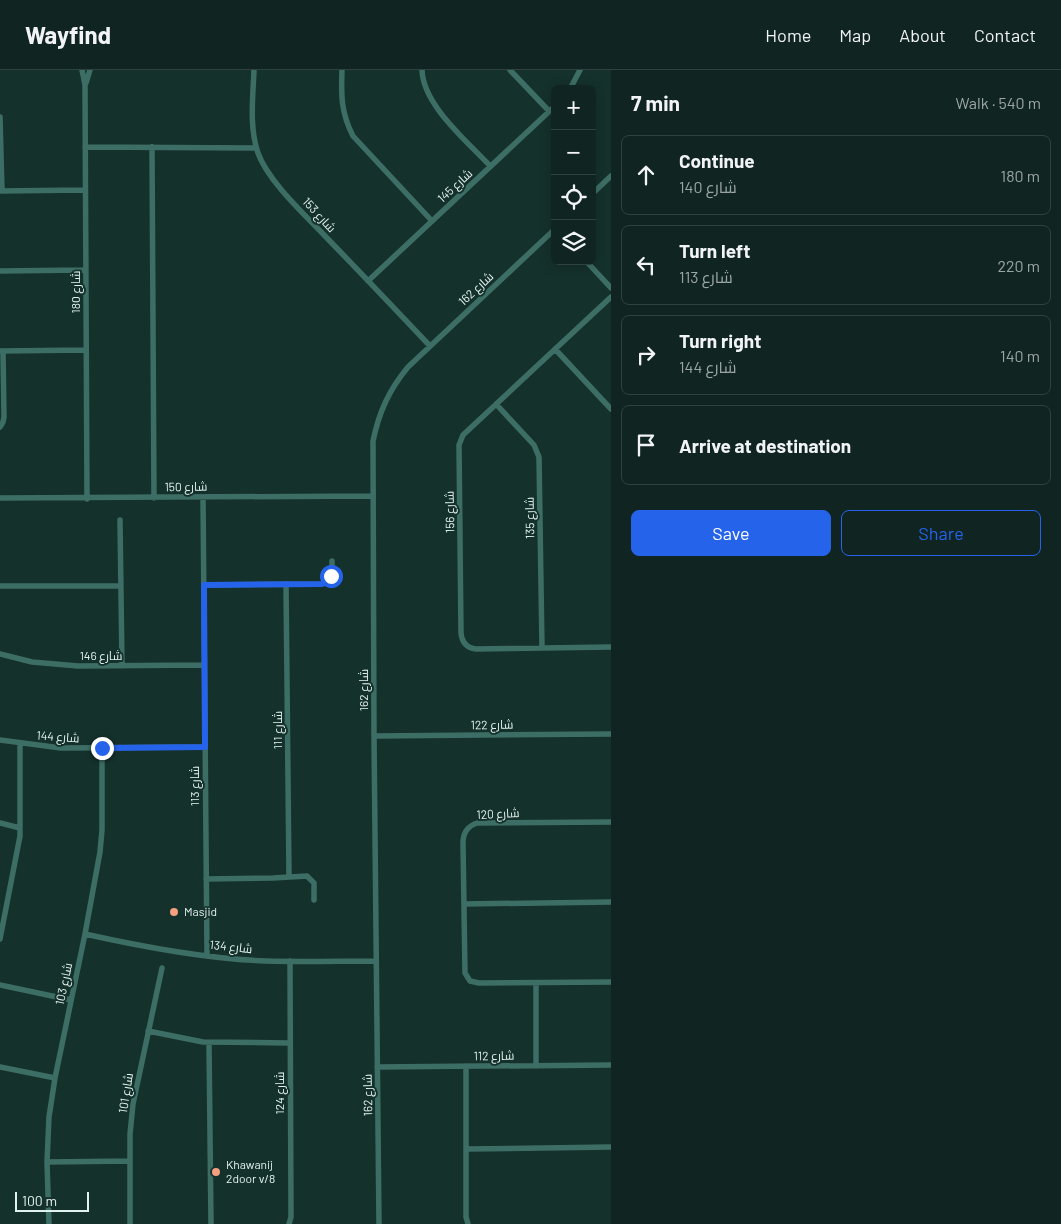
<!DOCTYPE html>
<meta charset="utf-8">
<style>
body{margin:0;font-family:Barlow,Cairo,sans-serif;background:#1e312e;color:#f1f3f6}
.controls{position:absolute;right:15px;top:15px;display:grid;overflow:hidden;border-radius:8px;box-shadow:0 2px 12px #0003}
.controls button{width:45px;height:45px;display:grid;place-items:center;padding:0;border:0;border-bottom:1px solid #30423f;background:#102521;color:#f1f3f6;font:25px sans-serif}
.scale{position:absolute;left:15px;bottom:12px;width:74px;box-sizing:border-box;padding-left:5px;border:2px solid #e1f2ee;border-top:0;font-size:14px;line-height:18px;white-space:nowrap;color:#e1f2ee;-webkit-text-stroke:4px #15312c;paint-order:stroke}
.stop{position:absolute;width:15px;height:15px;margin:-11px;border:4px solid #2563eb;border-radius:50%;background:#fff}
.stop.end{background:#2563eb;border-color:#fff;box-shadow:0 1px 5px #0008}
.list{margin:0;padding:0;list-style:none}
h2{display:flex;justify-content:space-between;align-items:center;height:65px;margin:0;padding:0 20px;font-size:21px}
h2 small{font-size:16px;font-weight:400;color:#9ca5a5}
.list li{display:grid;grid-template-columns:32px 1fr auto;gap:15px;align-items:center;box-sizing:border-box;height:80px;margin:0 10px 10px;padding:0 10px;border:1px solid #30423f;border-radius:8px}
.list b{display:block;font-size:19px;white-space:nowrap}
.list p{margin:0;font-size:16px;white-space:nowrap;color:#9ca5a5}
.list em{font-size:16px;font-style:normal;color:#9ca5a5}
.actions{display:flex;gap:10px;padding:15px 20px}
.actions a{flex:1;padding:11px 0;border:1px solid #2563eb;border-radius:8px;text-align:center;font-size:18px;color:#2563eb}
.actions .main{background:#2563eb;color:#fff}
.icon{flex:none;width:28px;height:28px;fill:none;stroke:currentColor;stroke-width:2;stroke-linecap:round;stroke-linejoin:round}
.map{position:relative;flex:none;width:611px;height:1154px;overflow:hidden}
header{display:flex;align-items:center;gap:30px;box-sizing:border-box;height:70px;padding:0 25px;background:#102521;border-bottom:1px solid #30423f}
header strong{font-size:24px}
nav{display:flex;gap:28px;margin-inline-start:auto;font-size:18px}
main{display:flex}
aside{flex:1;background:#102521}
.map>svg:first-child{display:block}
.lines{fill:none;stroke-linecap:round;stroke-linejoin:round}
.minor{stroke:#3d6e65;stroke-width:5.5}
.route{stroke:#2563eb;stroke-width:6}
.poi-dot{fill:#f3a081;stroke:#15312c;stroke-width:2}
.labels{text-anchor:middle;stroke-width:4;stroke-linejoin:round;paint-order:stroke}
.street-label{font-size:12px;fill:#e1f2ee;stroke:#15312c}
.poi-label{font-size:12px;fill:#e1f2ee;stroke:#15312c;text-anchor:start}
</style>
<header>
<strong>Wayfind</strong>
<nav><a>Home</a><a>Map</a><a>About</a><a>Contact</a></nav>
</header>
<main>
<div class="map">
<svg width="611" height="1154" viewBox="0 0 611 1154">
<rect width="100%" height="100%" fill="#15312c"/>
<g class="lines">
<path class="minor" d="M82,0L85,15L87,429
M254,0C253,27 249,57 258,83C268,111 304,144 325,166C360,202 395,239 430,276
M342,0C341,25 341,43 353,66L432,151
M422,0C423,35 467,71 490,96
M510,0L549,41
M86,13L90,0
M570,19L580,0
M0,47L2,121
M85,77L256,78
M152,77L154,428
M0,121L85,120
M592,124L611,106
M586,191L611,218
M0,201L85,200
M368,211L555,36
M611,227L463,365L459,375L461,563C462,573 467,578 476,579L611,577
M555,279L611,339
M0,281L86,280
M496,334L534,375L539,387L542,578
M0,357L3,352L4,347L3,281
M203,427L207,885
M0,428L372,426
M120,450L122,596
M286,514L289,806
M204,515L322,514C333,510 332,501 332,491
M0,516H121
M0,584L32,592L78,596L204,595
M374,666L611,664
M0,670L61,678L205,677
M611,752L477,753C468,756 463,762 463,773L465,903L470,911L479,913L611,912
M0,753L20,758
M206,809L273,808L307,806L314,813V830
M464,834L611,832
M85,864C143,877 206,889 266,891C302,892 340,891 376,891
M0,869L20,766V673
M536,913V996
M0,915L71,930
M148,961L203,972L290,973
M209,973L211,1154
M466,996V1147L468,1154
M0,997L55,1008
M377,997L611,995
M466,1079L611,1077
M47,1092L130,1091
M49,1154L47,1092L49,1047L55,1008L85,864L100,782L102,760V678
M130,1154V1064L133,1034L162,898
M289,1154L291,1147L290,891
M379,1154L374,666L373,371C379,342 389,320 408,297L555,159"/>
</g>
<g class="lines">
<path class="route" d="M102,678L205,677L204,515L322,514L329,510L331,506"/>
</g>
<g class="poi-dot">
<circle cx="174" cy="842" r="5"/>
<circle cx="216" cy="1102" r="5"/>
</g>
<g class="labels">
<g class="street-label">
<text transform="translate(455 116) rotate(-43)" y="4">شارع 145</text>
<text transform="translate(319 145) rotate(47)" y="4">شارع 153</text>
<text transform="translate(476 219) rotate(-43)" y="4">شارع 162</text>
<text transform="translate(76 222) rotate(-90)" y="4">شارع 180</text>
<text transform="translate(186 417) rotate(-1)" y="4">شارع 150</text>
<text transform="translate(450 442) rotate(-91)" y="4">شارع 156</text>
<text transform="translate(530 448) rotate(-91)" y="4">شارع 135</text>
<text x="101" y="590">شارع 146</text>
<text transform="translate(364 620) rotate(-90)" y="4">شارع 162</text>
<text transform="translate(492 655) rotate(-1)" y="4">شارع 122</text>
<text transform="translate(278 660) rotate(-90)" y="4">شارع 111</text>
<text transform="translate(58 667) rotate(4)" y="4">شارع 144</text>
<text transform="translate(195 716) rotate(-90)" y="4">شارع 113</text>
<text transform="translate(498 744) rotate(-3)" y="4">شارع 120</text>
<text transform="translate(231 877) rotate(6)" y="4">شارع 134</text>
<text transform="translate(64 914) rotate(-78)" y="4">شارع 103</text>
<text transform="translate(494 986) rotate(-1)" y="4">شارع 112</text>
<text transform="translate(126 1023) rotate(-81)" y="4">شارع 101</text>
<text transform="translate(280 1023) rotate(-90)" y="4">شارع 124</text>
<text transform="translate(368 1025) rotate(-91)" y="4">شارع 162</text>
</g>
<g class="poi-label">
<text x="184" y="846">Masjid</text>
<text x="226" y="1099">Khawanij<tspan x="226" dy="14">2door v/8</tspan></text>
</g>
</g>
</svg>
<div class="controls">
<button>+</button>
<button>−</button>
<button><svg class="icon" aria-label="locate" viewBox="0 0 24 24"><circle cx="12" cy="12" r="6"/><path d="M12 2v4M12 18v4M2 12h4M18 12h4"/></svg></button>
<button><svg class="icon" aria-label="layers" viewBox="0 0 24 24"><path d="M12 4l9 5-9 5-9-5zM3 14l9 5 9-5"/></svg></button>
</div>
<div class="scale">100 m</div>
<div class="stop" style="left:331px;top:506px"></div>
<div class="stop end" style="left:102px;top:678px"></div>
</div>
<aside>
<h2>7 min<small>Walk · 540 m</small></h2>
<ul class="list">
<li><svg class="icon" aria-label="ahead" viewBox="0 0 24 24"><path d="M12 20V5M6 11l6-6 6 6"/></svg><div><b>Continue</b><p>شارع 140</p></div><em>180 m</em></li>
<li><svg class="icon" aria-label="left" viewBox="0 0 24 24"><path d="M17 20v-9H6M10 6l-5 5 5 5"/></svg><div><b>Turn left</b><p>شارع 113</p></div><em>220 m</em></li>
<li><svg class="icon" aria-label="right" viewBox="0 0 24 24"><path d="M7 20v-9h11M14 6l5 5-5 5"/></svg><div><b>Turn right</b><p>شارع 144</p></div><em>140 m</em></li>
<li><svg class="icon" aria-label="arrive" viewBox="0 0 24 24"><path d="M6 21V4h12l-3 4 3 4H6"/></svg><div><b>Arrive at destination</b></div></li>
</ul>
<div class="actions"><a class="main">Save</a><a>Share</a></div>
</aside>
</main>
